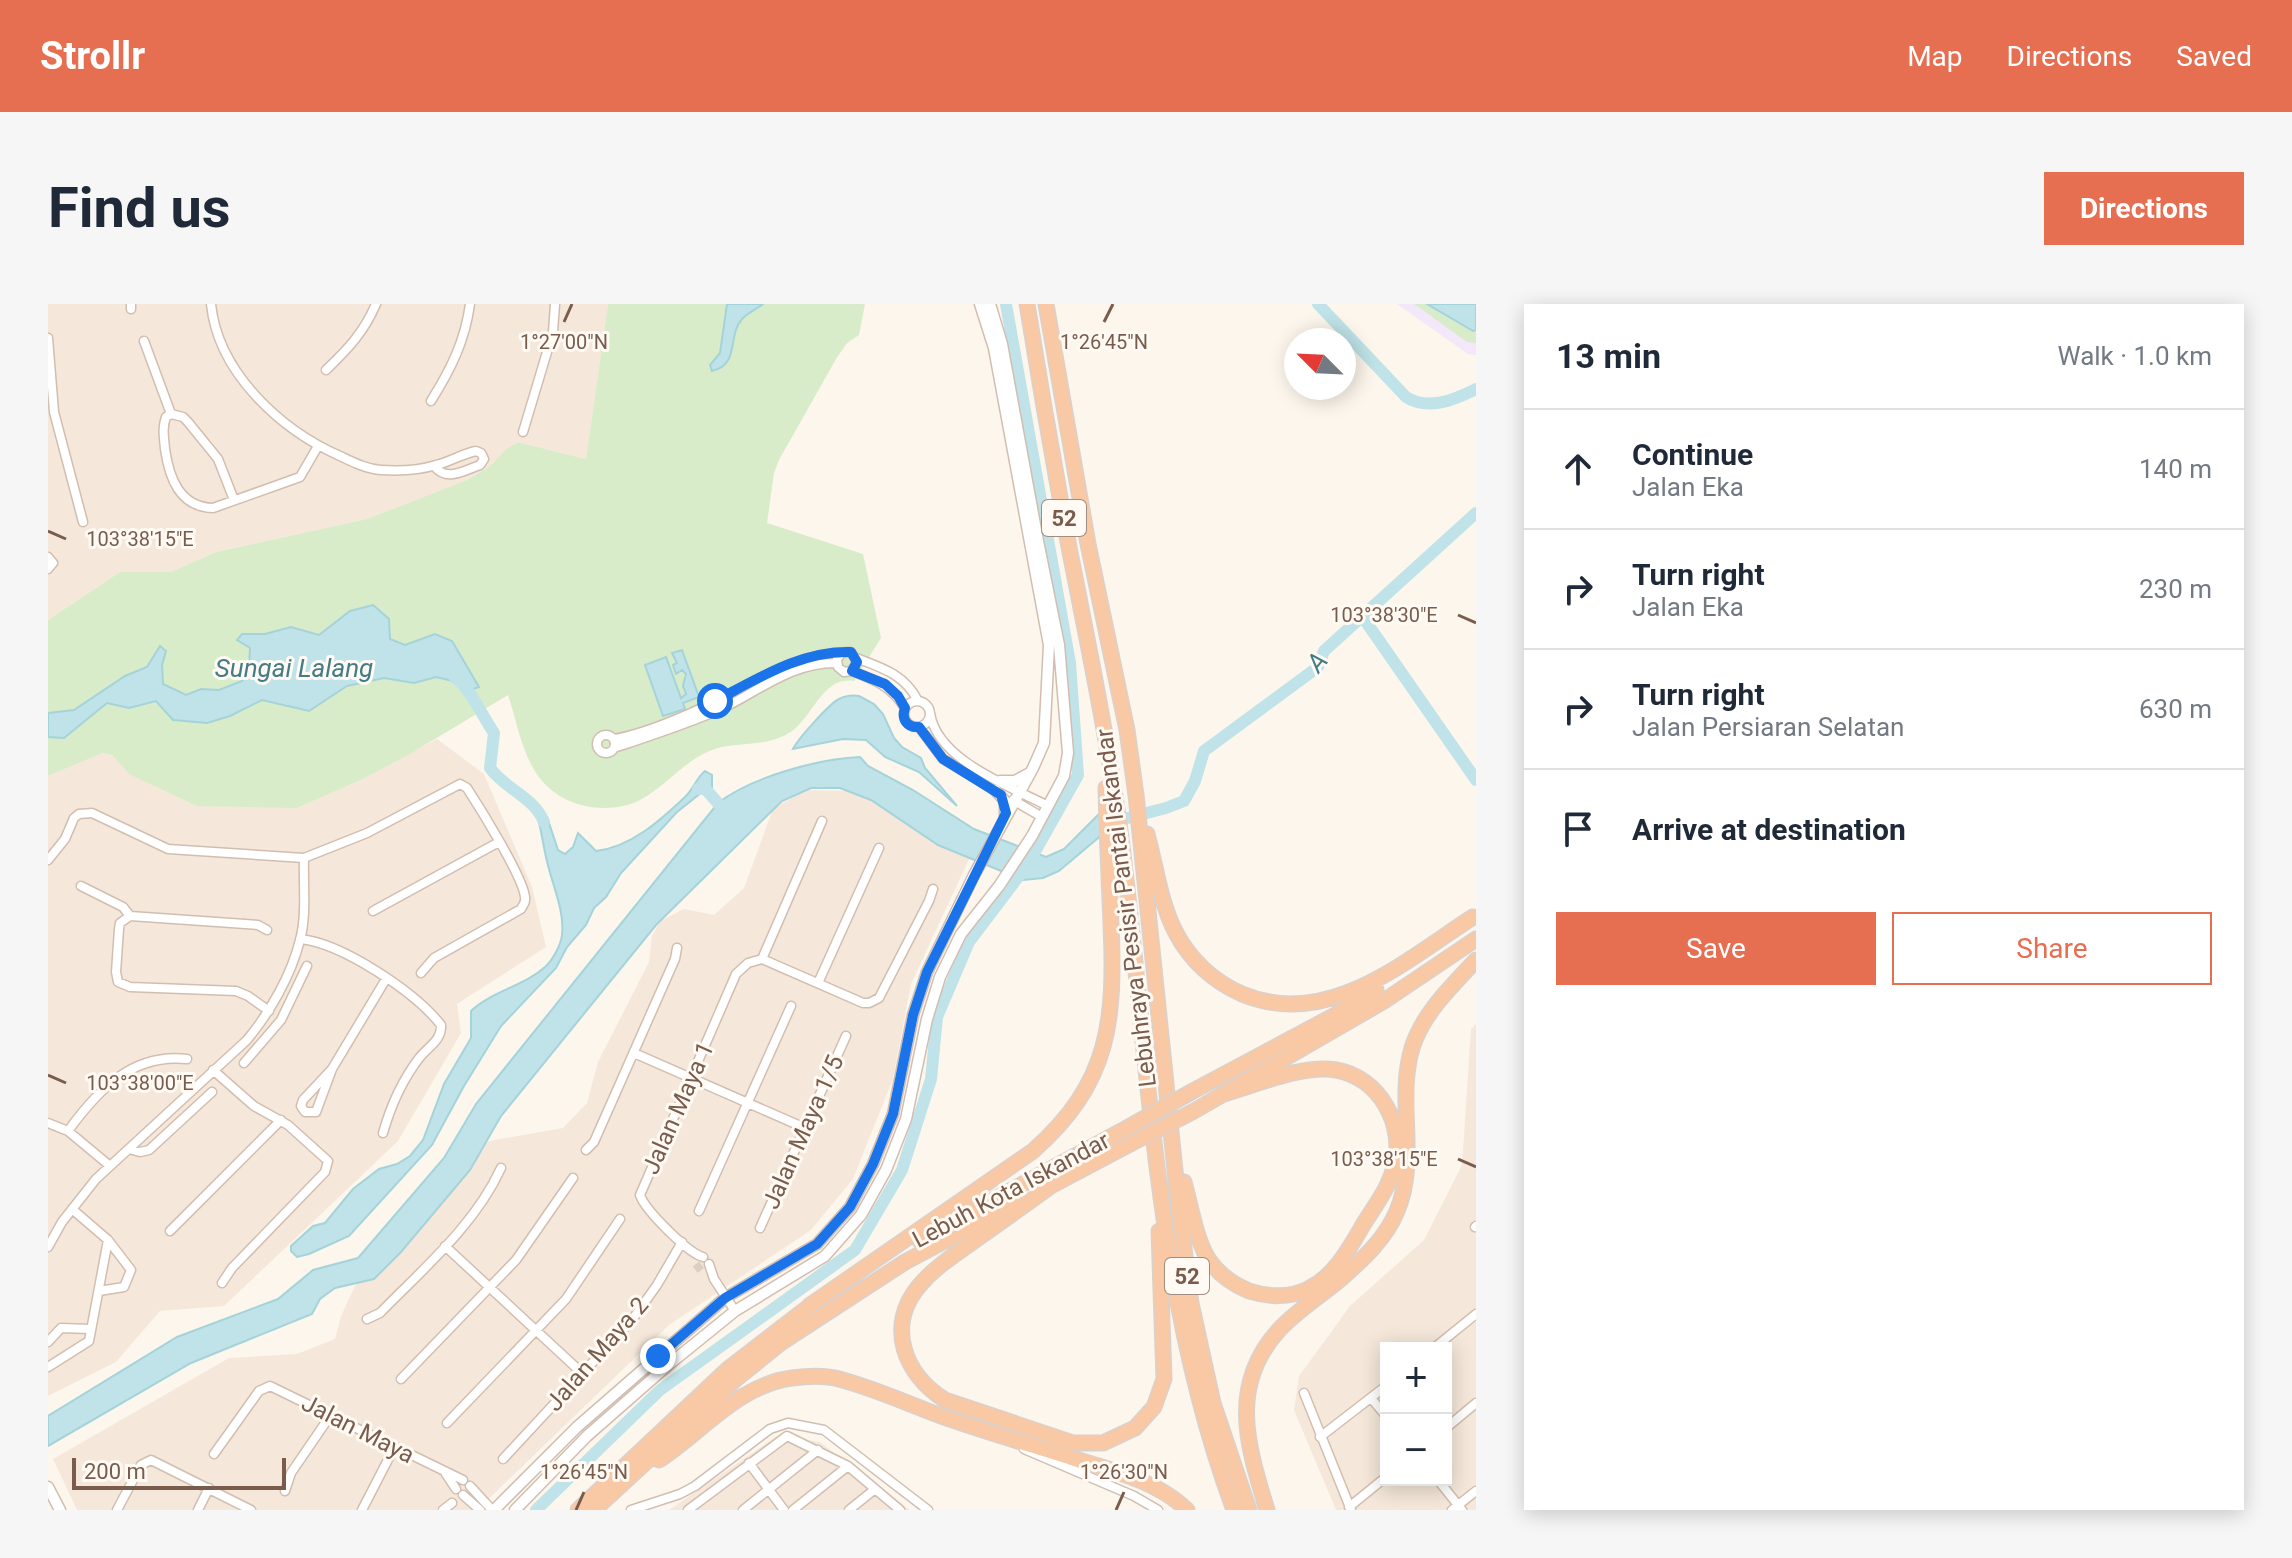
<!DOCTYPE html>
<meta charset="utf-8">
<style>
body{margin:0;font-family:Roboto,sans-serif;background:#f6f6f7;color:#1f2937}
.controls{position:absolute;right:24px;bottom:24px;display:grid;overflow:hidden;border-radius:0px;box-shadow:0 4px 20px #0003}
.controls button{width:72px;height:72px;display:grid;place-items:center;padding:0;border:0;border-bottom:2px solid #e0e1e3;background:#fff;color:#1f2937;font:40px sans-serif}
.compass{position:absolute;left:1236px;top:24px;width:72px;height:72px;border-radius:50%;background:#fff;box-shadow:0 4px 20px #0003;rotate:294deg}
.scale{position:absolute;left:24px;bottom:20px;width:214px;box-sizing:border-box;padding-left:8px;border:4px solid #7a5c4d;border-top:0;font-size:22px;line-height:28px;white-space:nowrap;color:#7a5c4d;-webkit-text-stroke:6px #fffaf3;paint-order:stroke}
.stop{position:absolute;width:24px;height:24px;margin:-18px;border:6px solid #1a73e8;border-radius:50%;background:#fff}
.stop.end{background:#1a73e8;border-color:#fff;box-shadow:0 2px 8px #0008}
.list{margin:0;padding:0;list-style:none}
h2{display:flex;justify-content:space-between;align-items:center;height:104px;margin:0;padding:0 32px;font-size:34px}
h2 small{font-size:26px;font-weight:400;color:#747a83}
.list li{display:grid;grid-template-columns:52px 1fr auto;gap:24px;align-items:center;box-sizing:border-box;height:120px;padding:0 32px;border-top:2px solid #e0e1e3}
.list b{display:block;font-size:30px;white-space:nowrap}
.list p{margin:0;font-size:26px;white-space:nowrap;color:#747a83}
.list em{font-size:26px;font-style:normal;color:#747a83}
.actions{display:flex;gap:16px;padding:24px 32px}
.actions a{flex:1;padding:18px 0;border:2px solid #e76f51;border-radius:0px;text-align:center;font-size:28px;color:#e76f51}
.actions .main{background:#e76f51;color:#fff}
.icon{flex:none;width:44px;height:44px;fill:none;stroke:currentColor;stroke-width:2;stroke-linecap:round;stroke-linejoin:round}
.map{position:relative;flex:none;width:1428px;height:1206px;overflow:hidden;border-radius:0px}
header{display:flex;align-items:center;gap:48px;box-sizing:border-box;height:112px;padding:0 40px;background:#e76f51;color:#fff}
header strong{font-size:38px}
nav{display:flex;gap:44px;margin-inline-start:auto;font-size:28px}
.intro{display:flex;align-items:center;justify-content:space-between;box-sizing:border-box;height:192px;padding:0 48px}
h1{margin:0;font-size:56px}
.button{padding:20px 36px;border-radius:0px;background:#e76f51;color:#fff;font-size:28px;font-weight:700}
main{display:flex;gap:48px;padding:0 48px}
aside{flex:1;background:#fff;border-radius:0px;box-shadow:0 4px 20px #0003}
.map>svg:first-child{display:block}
.residential{fill:#f5e8da;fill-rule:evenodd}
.education{fill:#f3e8fa}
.green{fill:#d8ecc9}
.water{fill:#bfe3e8;stroke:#a5d3da;stroke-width:2}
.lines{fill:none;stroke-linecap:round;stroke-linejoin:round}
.river{stroke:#bfe3e8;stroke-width:12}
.minor-tunnel{stroke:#dcd0c4;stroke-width:8;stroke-dasharray:8 4;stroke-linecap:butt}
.minor-casing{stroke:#d1beb0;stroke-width:11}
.tertiary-casing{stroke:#d1beb0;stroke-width:13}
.trunk-casing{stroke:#dad1cd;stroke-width:17}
.minor{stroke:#fff;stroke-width:8}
.tertiary{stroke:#fff;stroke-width:10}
.trunk{stroke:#f9c8a4;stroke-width:14}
.trunk-bridge-casing{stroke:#dad1cd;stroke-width:17;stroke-linecap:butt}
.trunk-bridge{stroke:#f9c8a4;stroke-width:14}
.route{stroke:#1a73e8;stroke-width:10}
.ticks{fill:none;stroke:#7a5c4d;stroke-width:3}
.labels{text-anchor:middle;stroke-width:6;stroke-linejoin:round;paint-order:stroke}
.shield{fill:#fffaf3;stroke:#a28b7f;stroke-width:2}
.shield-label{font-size:22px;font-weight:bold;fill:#7a5c4d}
.street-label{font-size:24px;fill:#7a5c4d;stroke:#fffaf3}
.water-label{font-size:26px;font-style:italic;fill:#437c86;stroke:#fffaf3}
.ticks-label{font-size:20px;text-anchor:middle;fill:#7a5c4d;stroke:#fffaf3;stroke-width:6;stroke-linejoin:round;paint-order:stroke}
</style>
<header>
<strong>Strollr</strong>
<nav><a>Map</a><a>Directions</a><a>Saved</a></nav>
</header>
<div class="intro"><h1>Find us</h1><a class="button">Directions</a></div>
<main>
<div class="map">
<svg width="1428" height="1206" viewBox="0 0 1428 1206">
<rect width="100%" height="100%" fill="#fdf6ec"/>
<path class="residential" d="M0,0H560L538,155L470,138L458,145L442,162L419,176L319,215L168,248L123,268H72L0,316Z
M389,435L436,470L484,583L498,643L409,700L413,729L350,837L176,1002L112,1007L68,1058L0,1092V472L55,449L64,451L81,470L249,504L313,476Z
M757,486L809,487L922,553L863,680L845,775L805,875L763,926L621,1021L429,1206H29L5,1155L181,1054L249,1050L287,1035L293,1012L308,980L326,952L441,837L515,824L539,799L550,758L601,658L604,632L612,617L636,605L666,611L696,584L725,505Z
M1428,720V1206H1288L1246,1106L1251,1072L1302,1002L1376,936L1414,861L1423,725ZM1338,1044H1398V1176H1338Z
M729,1132L772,1138L862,1206H621Z"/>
<path class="education" d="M1349,0H1428V51L1420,50Z"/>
<path class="green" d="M560,0H817L811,31L799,39L788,55L731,156L726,169L719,219L815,250L833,334L806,377C775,372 766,411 744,427C718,446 684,435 657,449C633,461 616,483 592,496C575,505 551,506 533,501C478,485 475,437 460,391L362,450L313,476L249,504L149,502L81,470L64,451L55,449L0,472V316L72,268H123L168,248L319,215L419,176L442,162L458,145L470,138L538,155Z
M1366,0H1428V39L1419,38Z"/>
<path class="water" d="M679,0H715C709,5 699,9 694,15C679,32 692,61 664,67L662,61L672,49Z
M1379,0H1428V26L1425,27Z
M325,301L341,315L342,335L357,341L387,330L404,337L431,383L423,386L409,378L388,373L366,379L336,374L299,382L261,407L214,396L182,412L159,419L125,416L108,397L81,404L59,399L16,434L0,433V409L26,406L77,372L99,363L112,342L118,347L114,361L115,380L138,391L153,385L171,386L194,377L201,363L202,344L189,336L194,330H217L243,323L271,331L302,307Z
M634,346L651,393L635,399L637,405L615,412L597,361L618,353L633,394L638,390L635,382L638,370L634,366L628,370L625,361L629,359L624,349Z
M811,392L826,400L835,410L846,434L854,443L873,454L877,464L909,502L871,468L837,453L818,436L795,435L745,445C749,436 782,399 791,395C797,392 804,391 811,392Z
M812,453L820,462L865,486L926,525L998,553L1016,545L1051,510L1055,509L1056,529L1011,567L995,574L975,576L890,541L823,496L792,484H763L734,497L608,621L453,812L422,866L353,948L326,975L287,984L272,995L264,1010L143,1059L0,1142V1112L129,1033L230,995L265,966L310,954L396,854L428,800L670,499C704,473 769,455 812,453Z
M657,467L664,471V485L658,491L653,489L629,508L573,569L558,593L546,604L538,621L519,643L508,664L453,722L416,782L384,841L301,932L261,950L249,953L243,947V942L265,922L277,919L305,885L331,865L349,860L362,852L375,836L396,780L423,734V707C444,687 476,682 497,663C504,657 513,641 514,631C517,606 503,578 498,553C494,536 493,521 487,505L499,513L510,546L517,550L525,543L530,529L548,547C583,543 613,516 638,492C646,484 649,473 657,467Z"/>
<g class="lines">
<path class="river" d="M1270,0L1358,93C1380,107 1406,96 1428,85
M1314,312L1428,476
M407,374C420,380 436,415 446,429L442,464C457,485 486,493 496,518
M650,485L655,482L681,512
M1064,518L1118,504L1136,497L1147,477L1156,447L1270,363L1276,347L1428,209
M488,1206L612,1086L807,946L854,866L883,775L889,713L921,638L980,560L1030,471L1022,359L958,0"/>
<path class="minor-tunnel" d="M648,960L654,968"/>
<g class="minor-casing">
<path id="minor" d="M163,0C170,69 233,126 292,152C305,158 318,165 333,166C349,167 372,166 388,161C401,158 414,150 428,147L433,149L436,155L432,161C415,167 399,178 386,162
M83,5V0
M0,34L6,108L35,218
M96,37L123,110
M278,66C300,45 316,28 328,0
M383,97C403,65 417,37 422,0
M123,110L118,113C114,124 116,133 117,145C121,173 131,203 165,204L252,173L270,142
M123,110L135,113L140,118L170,155L186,196
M475,128L505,28L507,0
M0,253L5,259L0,265
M808,354C835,364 857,371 870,397
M804,367C827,376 843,382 857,404
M856 410a13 13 0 1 1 26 0a13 13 0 1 1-26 0Z
M882,409C889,456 961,482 1000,502
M871,423L895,455L949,487
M549 440a9 9 0 1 1 18 0a9 9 0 1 1-18 0Z
M566,435C596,430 643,410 670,396C712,375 754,347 803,348L809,358L804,367L796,368L790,363L789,355L794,349
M566,444C602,432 639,420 673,405C711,387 744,358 789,359
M965,496L994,513
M0,556L17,535L26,514L31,510L44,509L120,545L256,554L319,529L412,480L419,484C432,504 475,573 477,593C478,599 476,599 473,605L386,654L373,669
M33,582L75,603L82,612
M325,607L451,538
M82,612L72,619L71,625L68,668L70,678L82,683L188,687L200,692L221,707
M82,612L210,621L219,626
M252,635C294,639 367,688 393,721C394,736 381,742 372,753C354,776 343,801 335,829
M714,655L815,699H821L831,694L881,597L885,585
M714,655L774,517
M770,679L831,544
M586,749L757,824
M196,759L233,716L259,662
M284,765L255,796L253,802L257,808H268L284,765L338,675
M165,766L206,802L240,821L280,857L277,868L184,964L174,979
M0,819L20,827L62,862
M20,827C50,786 84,749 139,755
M81,845L92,848L101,846L164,788
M538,846L546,838L627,655L629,644
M24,905L60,936L83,966L76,983L51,987
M651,907L743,702
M1427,923L1428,922
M712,924L798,732
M122,927L233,816
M397,942L535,1070
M0,943L14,918L48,875L199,736C222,708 243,672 252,636C259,611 255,580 256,554
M655,953C640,949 597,906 592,891L688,670L700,659L714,655
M661,960L666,975L687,1007
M319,1015L332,1009C375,965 427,921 453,864
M0,1038L13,1024L42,1025
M1386,1044L1428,1010
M0,1063L41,1037L60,936
M353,1075L468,956L525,874
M1256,1089L1303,1206
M1323,1094L1338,1112
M399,1119L518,995L572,915
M1398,1124L1428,1099
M1272,1133L1338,1082
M976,1145L1086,1192L1110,1206
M166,1150L211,1087L222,1082L415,1176
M455,1155L584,1016L609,981L634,938
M701,1159L736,1206
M398,1170L408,1185
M1390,1176L1414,1206
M422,1182L444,1206
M237,1187L243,1169L282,1112
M415,1191L432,1206
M1301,1203L1338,1173
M69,1206L93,1161L103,1156L203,1206
M150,1206L161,1184
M314,1206L346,1144
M395,1206L404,1199
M583,1206L632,1190L647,1182L722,1125L740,1119L776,1126L880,1206
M640,1206L739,1132L800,1162L852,1206
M695,1206L770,1146
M745,1206L800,1162
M801,1206L827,1185
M1404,1206L1428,1187"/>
</g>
<g class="tertiary-casing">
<path id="tertiary" d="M952,477H967L980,470
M947,486L957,497V514
M0,1183L12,1206
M446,1206L529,1123L677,994L769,940L802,903L825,860L845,810L865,711L879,668L926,571L985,464L996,439L1001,341L946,44L932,0
M467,1206L539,1132L619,1062L687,1007L777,952L813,911L838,866L858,815L879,715L892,673L913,630L951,582L984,532L1016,472L1020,449L1011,341L990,237L954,40L942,0"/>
</g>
<g class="trunk-casing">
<path id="trunk" d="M979,0C992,81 1006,162 1021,243C1040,340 1060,436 1073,534C1102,759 1106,991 1186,1206
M998,0L1040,240L1079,426L1088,491L1131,905L1143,999L1165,1099L1201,1206
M1099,530C1108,562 1112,599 1128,629C1142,656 1166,678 1194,690C1280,726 1357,657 1425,613
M1145,787L1291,709L1328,685
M1146,807L1336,697L1428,635
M1136,878C1143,903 1147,931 1159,953C1169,969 1184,980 1201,987C1220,993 1242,994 1260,985C1286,973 1301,945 1315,921C1326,903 1341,884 1346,863C1358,821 1331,773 1288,766C1255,760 1208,781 1176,790
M1003,882C977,901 950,920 923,939C905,952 886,964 871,982C837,1023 857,1071 897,1096L1025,1139H1055L1087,1124L1106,1103L1116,1075L1111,927
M997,885L1082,840
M871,936L1079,824
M761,1002L985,847C1063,778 1067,716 1063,619C1061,574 1059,529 1058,484
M611,1156C654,1128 690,1081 744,1074C758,1072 773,1071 787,1074C824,1083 860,1100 896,1113C938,1128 981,1140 1024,1154C1063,1166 1110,1177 1139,1206
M530,1206L680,1065L767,998
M546,1206L688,1075L734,1038L857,958L968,899
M1219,1206C1200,1143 1180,1083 1230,1027C1249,1006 1274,991 1295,973C1316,954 1338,934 1349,907C1371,855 1348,798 1364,744C1375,709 1403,683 1428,656"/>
</g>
<use href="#minor" class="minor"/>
<use href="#tertiary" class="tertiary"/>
<use href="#trunk" class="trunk"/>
<g class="trunk-bridge-casing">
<path id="trunk-bridge" d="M1079,824L1145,787
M1082,840L1146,807"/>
</g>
<use href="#trunk-bridge" class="trunk-bridge"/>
</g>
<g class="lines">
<path class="route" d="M610,1052L677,994L769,940L802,903L825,860L845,810L865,711L879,668L958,509L953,491L895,455L871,423C859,424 853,415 857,404L850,392L837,380L804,367L809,358L803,348C754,346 709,375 667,397"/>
</g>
<path class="ticks" d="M516,18L524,0M1056,18L1065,0M0,227L18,235M1410,311L1428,319M0,771L18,779M1410,855L1428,863M528,1206L536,1188M1068,1206L1076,1188"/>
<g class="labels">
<g class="shield">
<rect x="994" y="196" width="44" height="36" rx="6"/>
<rect x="1117" y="954" width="44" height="36" rx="6"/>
</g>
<g class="shield-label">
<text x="1016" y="222">52</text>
<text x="1139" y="980">52</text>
</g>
<g class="street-label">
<text transform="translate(1078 604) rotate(-97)" y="8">Lebuhraya Pesisir Pantai Iskandar</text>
<text transform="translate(630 804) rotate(-66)" y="8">Jalan Maya 1</text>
<text transform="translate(755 828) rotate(-66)" y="8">Jalan Maya 1/5</text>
<text transform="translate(963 886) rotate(-28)" y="8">Lebuh Kota Iskandar</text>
<text transform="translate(549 1050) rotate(-49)" y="8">Jalan Maya 2</text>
<text transform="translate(310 1125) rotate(27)" y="8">Jalan Maya</text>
</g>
<g class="water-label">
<text transform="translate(1269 358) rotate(-51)" y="9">A</text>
<text x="246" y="373">Sungai Lalang</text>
</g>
</g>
<g class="ticks-label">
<text x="516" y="45">1°27'00"N</text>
<text x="1056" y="45">1°26'45"N</text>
<text x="92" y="242">103°38'15"E</text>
<text x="1336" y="318">103°38'30"E</text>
<text x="92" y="786">103°38'00"E</text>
<text x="1336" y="862">103°38'15"E</text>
<text x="536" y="1175">1°26'45"N</text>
<text x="1076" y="1175">1°26'30"N</text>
</g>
</svg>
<div class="controls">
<button>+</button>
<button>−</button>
</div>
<svg class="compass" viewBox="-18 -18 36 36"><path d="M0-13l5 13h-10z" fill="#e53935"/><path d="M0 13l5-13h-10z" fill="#747a83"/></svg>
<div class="scale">200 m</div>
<div class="stop" style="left:667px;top:397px"></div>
<div class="stop end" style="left:610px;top:1052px"></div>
</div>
<aside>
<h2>13 min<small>Walk · 1.0 km</small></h2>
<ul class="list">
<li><svg class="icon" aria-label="ahead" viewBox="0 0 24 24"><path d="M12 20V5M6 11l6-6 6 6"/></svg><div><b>Continue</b><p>Jalan Eka</p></div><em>140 m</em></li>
<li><svg class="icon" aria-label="right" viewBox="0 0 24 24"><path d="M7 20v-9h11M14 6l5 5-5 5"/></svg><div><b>Turn right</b><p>Jalan Eka</p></div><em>230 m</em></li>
<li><svg class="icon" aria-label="right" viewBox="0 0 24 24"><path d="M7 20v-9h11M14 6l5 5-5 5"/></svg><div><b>Turn right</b><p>Jalan Persiaran Selatan</p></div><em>630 m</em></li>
<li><svg class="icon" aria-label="arrive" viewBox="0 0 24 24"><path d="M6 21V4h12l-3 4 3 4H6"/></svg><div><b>Arrive at destination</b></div></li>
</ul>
<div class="actions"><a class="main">Save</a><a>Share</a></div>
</aside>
</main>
